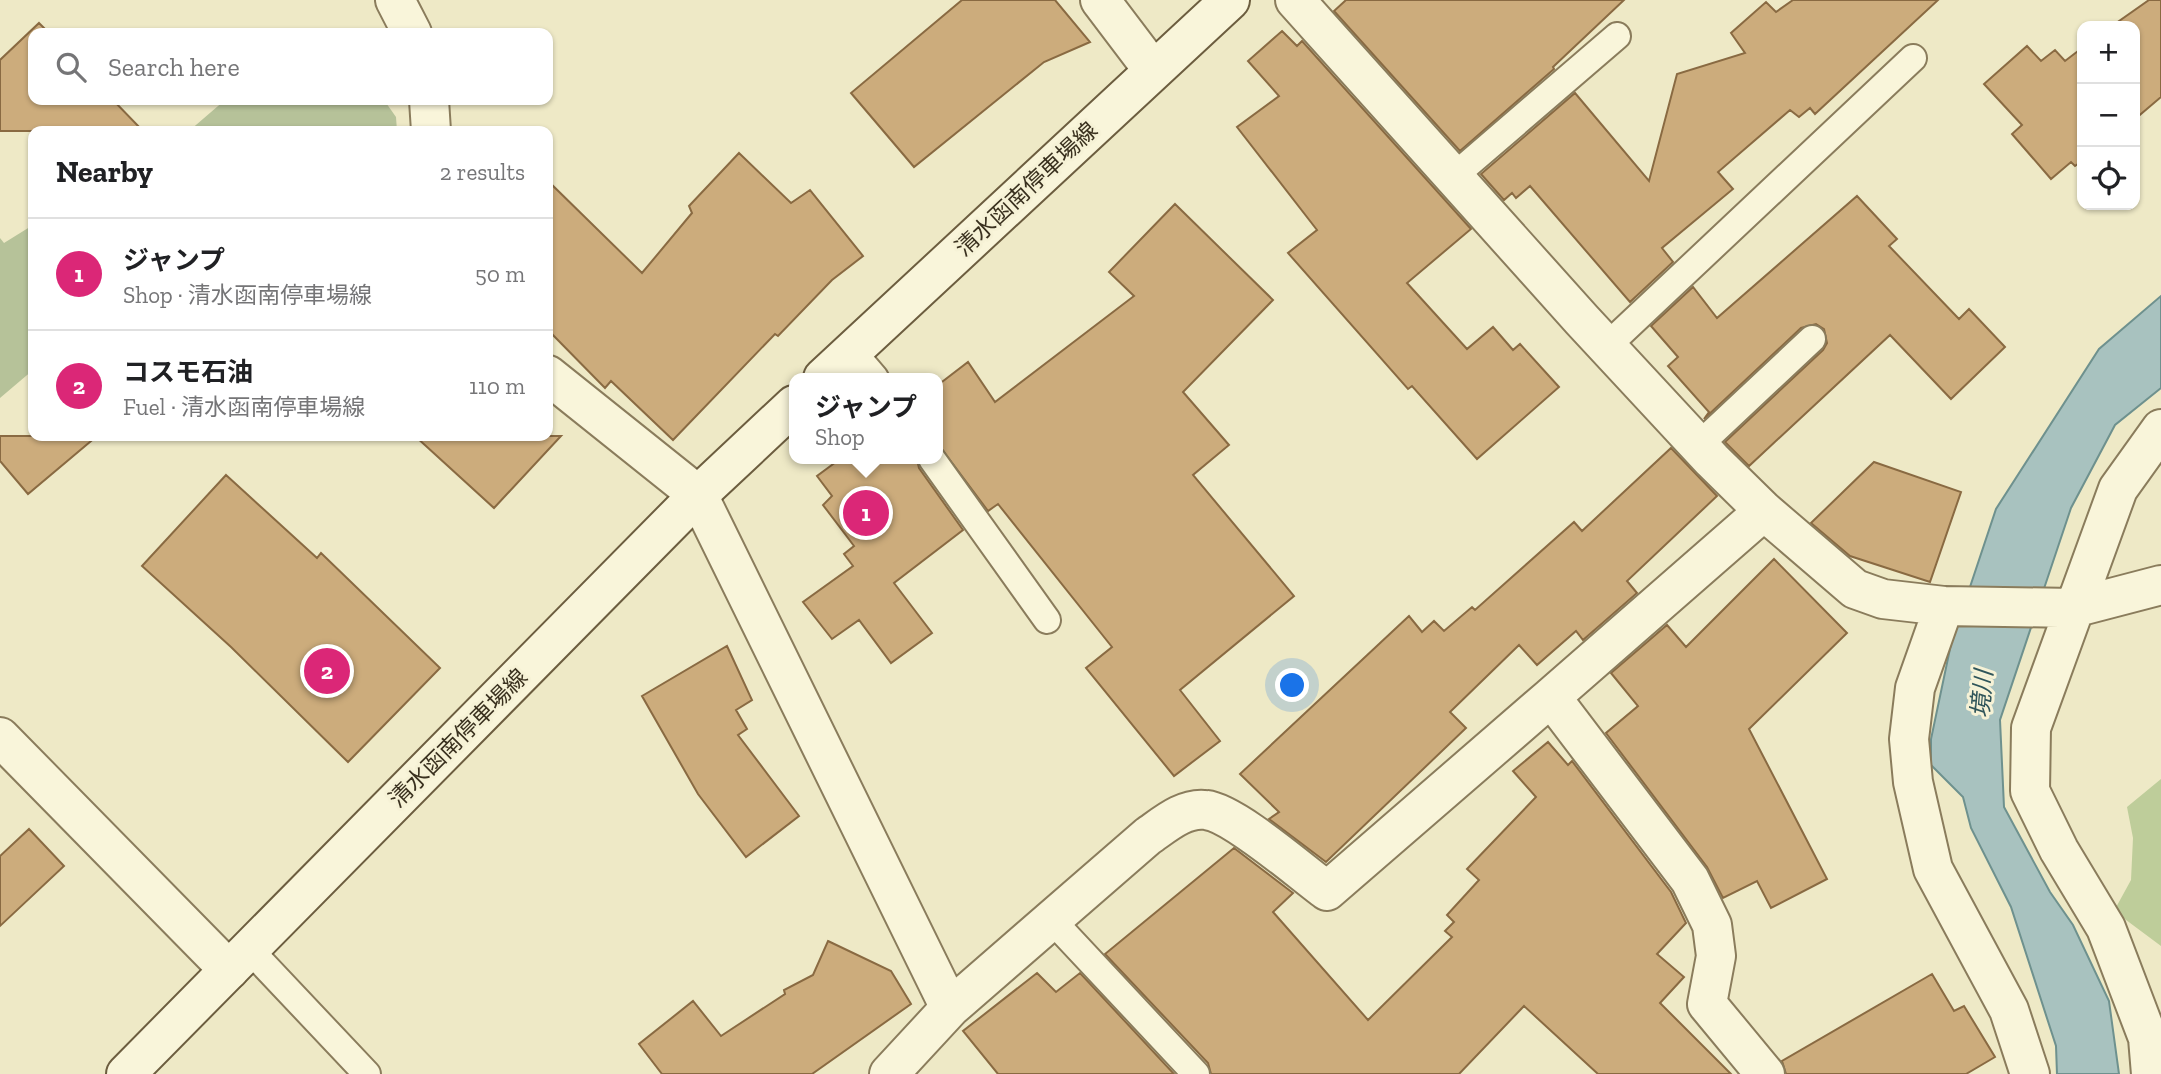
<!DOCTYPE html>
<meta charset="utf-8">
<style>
body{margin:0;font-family:"Zilla Slab","Noto Sans JP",serif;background:#f2f2f2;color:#202124}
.controls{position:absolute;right:21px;top:21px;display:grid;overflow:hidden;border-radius:14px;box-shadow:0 2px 5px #0004}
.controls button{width:63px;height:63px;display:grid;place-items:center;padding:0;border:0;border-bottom:2px solid #e0e0e0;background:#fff;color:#202124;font:35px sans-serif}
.you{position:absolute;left:1293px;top:686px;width:24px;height:24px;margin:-18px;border:5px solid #fff;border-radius:50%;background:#1a73e8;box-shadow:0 0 0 10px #1a73e833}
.badge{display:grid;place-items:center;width:46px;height:46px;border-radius:50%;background:#db2777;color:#fff;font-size:23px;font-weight:700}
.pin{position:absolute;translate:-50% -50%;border:4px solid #fff;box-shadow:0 2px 7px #0006}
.popup{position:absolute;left:789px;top:373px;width:154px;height:91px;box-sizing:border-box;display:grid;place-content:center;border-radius:14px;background:#fff;filter:drop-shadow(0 2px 5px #0005);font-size:23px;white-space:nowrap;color:#757577}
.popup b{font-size:26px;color:#202124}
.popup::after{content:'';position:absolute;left:50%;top:100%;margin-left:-14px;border:14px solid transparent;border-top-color:#fff}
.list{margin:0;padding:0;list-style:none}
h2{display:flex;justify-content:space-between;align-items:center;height:91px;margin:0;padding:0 28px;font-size:30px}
h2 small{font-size:23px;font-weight:400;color:#757577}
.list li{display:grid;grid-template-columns:46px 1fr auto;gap:21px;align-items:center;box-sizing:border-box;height:112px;padding:0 28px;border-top:2px solid #e0e0e0}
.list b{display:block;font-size:26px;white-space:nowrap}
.list p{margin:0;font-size:23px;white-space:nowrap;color:#757577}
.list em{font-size:23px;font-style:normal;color:#757577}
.icon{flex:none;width:38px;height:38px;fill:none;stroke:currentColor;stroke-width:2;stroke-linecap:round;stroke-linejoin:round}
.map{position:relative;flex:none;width:2161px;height:1074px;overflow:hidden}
.search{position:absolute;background:#fff;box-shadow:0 2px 5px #0004;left:28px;top:28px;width:525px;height:77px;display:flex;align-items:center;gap:18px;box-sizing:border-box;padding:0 24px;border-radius:14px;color:#757577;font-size:26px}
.panel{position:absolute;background:#fff;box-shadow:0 2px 5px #0004;left:28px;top:126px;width:525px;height:315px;border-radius:14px}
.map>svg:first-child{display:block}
.green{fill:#becd9a}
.cemetery{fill:#b6c299}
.water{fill:#a8c2bf;stroke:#6e918e;stroke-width:2}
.building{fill:#ccac7c;stroke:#896a42;stroke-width:2}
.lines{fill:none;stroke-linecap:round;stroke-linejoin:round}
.service-casing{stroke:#8a7c5c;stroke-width:30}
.minor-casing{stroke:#8a7c5c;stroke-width:42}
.secondary-casing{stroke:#6c5d3f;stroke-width:42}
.service{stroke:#f9f5da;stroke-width:26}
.minor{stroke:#f9f5da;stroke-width:38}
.secondary{stroke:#f9f5da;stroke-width:38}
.labels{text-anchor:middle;stroke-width:6;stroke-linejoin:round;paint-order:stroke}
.street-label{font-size:23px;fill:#3a311f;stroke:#f6f2d6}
.water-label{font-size:24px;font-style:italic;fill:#2f555a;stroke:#f6f2d6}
</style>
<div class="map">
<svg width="2161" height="1074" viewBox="0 0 2161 1074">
<rect width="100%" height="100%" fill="#eee9c6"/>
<path class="green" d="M2161,779V946L2114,911L2131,880L2133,838L2127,807Z"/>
<path class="cemetery" d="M225,100H384L396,117L397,131H189Z
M33,225V370L0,398V238L4,243Z"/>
<path class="water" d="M2161,296V388L2115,425L2071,508L2000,720L2004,807L2050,892L2073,925L2109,1001L2119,1074H2057L2056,1046L2011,907L1971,828L1963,797L1931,765V739L1951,644L1996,509L2099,349Z"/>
<path class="building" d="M962,0H1055L1090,42L1044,62L914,167L851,93Z
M1346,0H1624L1553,67L1554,69L1460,151L1334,11Z
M1793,0H1938L1815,114L1810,108L1799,117L1790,110L1718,172L1733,189L1662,248L1673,262L1630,302L1530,186L1516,198L1512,193L1504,200L1481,174L1575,93L1649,181L1677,74L1745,53L1731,33L1766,2L1776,12Z
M2149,0H2161V97L2135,119V26H2112Z
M39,23L49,33H33V100H113L143,131H0V60Z
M1282,31L1297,46L1302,41L1471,229L1407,283L1467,349L1493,327L1513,350L1520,344L1559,387L1477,459L1412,386L1408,389L1288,253L1317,230L1237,127L1279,96L1248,61Z
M2027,46L2041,61L2055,50L2065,61L2082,48V161L2075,166L2071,162L2051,179L2012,134L2022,125L1984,84Z
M739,153L791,203L810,190L863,256L832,280L778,336L775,334L673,440L611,381L605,388L548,330V181L642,273L692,213L689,206Z
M1857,196L1897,239L1889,246L1959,319L1969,309L2005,347L1951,399L1890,335L1749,466L1725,442L1823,350L1827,343L1824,329L1816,324L1801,328L1704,419L1709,412L1668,366L1678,357L1651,326L1693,287L1717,318Z
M1175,204L1273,300L1183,392L1229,445L1193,475L1294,596L1180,690L1220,741L1174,776L1086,668L1112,647L998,504L988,511L938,444V385L968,362L995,402L1134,296L1109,272Z
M0,436H97L28,494L0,461Z
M415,436H561L494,508Z
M1671,448L1717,496L1627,581L1637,593L1583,640L1576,631L1537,665L1519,645L1450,712L1466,728L1326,862L1269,819L1279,812L1240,774L1409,616L1422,632L1434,621L1444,631L1472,607L1475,610L1574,522L1582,531Z
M840,459H917L919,468L963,530L894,583L932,633L891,663L859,620L832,639L803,602L853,566L844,554L854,546L823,505L832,496L817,476Z
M1874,462L1961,492L1930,582L1850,556L1811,523Z
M226,475L317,558L321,553L440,668L348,762L231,647L142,566Z
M1774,559L1847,633L1749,729L1827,879L1771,908L1757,881L1723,898L1707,867L1606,733L1638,706L1611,673L1667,625L1686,647Z
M727,646L752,700L736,710L747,729L738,735L799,816L746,857L698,794L642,696Z
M1548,742L1568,765L1572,761L1671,892L1686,923L1657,954L1684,977L1660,1003L1731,1074H1598L1524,1006L1459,1074H1211L1208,1063L1105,954L1234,848L1293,893L1273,912L1368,1020L1452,937L1445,931L1454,922L1447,915L1479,880L1467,869L1536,797L1513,771Z
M29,829L64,866L0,926V856Z
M828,941L891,971L911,1004L812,1074H662L639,1044L693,1001L721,1036L785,994L784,990L813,975Z
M1037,973L1056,992L1080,973L1174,1074H998L963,1031Z
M1932,974L1954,1011L1964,1006L1995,1057L1966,1074H1786L1782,1061Z"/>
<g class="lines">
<g class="service-casing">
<path id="service" d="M1453,177L1617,36
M1607,346L1913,58
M852,351L875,378
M1699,445L1812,339
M932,459L1047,620
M1050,918L1196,1074
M249,949L367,1074"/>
</g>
<g class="minor-casing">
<path id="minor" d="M395,0L412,33
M1100,0L1153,70
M1295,0L1582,320L1712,460L1764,511L1855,589L1883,599L1944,606L2073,608L2161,585
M429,100L431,131
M548,375L698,495L950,1008
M1764,511L1551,697L1690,880L1712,925L1716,956L1707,1004L1765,1074
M1944,606L1915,688L1909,739L1913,782L1933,869L2009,1010L2030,1074
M0,737L229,970
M889,1074L950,1008L1148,836C1164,825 1184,807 1206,810C1234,813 1301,872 1327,891L1551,697
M2151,1074L2148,1038L2106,928L2059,850L2030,791L2031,728L2118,489L2161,429"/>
</g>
<g class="secondary-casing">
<path id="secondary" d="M823,378L1230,0
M126,1074L698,495L794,405"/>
</g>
<use href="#service" class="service"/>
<use href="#minor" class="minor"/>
<use href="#secondary" class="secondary"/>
</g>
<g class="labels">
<g class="street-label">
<text transform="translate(1026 189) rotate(-43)" y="8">清水函南停車場線</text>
<text transform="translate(458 738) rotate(-45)" y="8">清水函南停車場線</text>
</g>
<g class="water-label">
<text transform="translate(1982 694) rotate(-85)" y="8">境川</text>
</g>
</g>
</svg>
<div class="controls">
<button>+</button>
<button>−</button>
<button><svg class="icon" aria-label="locate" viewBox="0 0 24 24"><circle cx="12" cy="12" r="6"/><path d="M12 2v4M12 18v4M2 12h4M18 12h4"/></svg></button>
</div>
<div class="you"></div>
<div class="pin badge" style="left:866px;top:513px">1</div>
<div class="popup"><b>ジャンプ</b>Shop</div>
<div class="pin badge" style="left:327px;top:671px">2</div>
<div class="search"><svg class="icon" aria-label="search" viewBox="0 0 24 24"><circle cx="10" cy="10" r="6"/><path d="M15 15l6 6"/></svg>Search here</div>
<section class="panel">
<h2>Nearby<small>2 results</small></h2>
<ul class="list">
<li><span class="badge">1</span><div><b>ジャンプ</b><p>Shop · 清水函南停車場線</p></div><em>50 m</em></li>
<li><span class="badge">2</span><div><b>コスモ石油</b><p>Fuel · 清水函南停車場線</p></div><em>110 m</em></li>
</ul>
</section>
</div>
